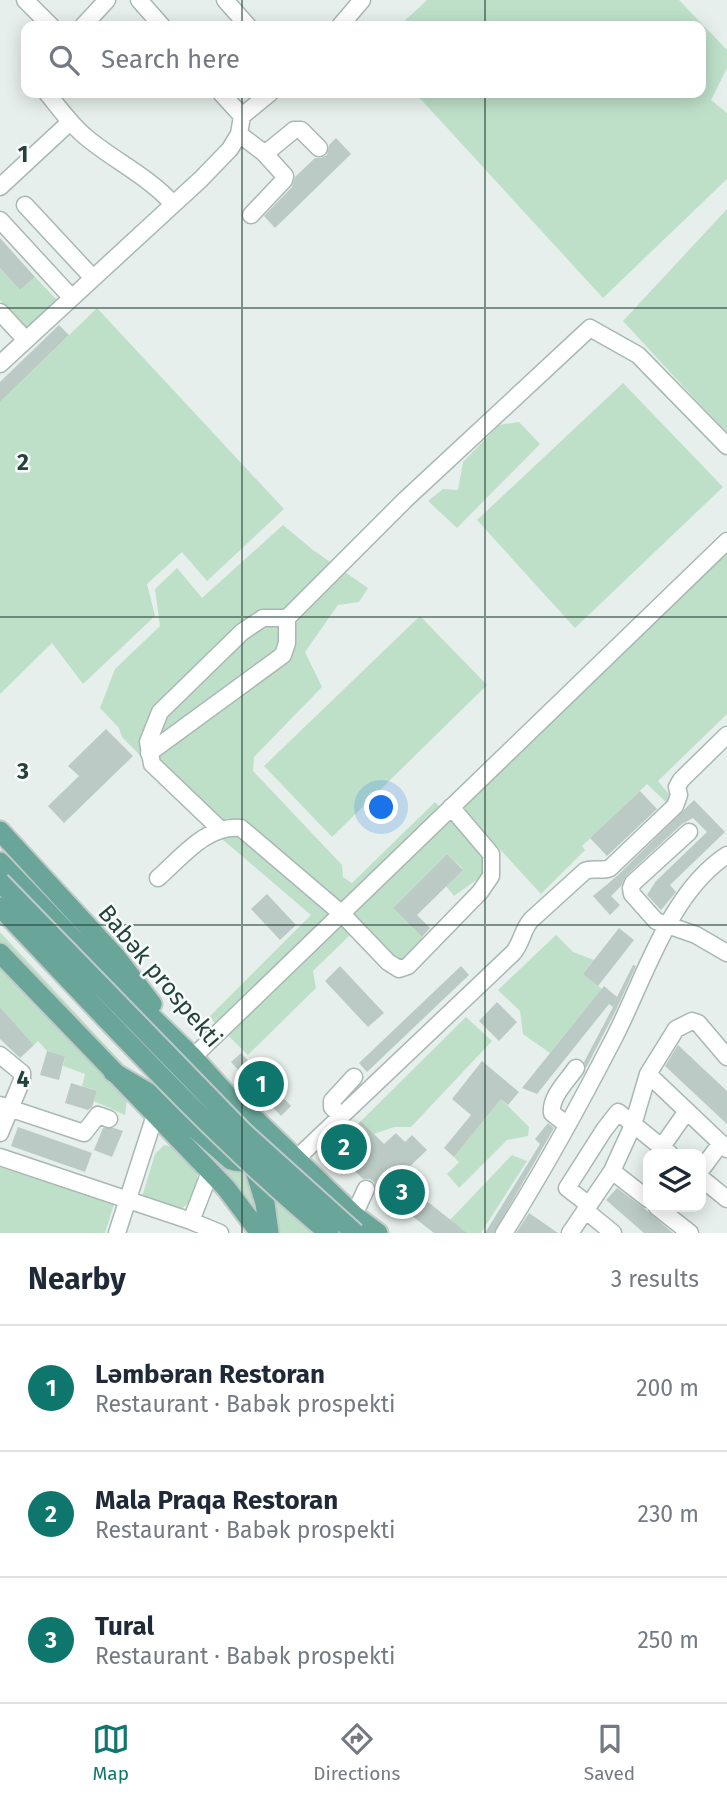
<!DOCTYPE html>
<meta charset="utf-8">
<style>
body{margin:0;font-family:"Fira Sans",sans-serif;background:#f6f6f7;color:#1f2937}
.controls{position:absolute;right:21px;bottom:21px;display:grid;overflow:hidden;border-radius:14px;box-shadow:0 4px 18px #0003}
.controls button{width:63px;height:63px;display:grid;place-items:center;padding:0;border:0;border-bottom:2px solid #e0e1e3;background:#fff;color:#1f2937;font:35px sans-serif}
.you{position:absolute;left:382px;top:808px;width:24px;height:24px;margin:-18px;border:5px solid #fff;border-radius:50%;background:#1a73e8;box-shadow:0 0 0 10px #1a73e833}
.badge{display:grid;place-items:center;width:46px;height:46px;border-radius:50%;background:#0f766e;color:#fff;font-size:23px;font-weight:700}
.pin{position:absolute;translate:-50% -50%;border:4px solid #fff;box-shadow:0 2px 7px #0006}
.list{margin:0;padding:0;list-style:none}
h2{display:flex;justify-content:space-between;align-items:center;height:91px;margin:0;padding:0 28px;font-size:30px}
h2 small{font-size:23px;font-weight:400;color:#747a83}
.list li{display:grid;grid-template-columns:46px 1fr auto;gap:21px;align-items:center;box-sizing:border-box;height:126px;padding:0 28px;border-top:2px solid #e0e1e3}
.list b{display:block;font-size:26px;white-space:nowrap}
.list p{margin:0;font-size:23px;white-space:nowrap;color:#747a83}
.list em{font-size:23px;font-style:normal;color:#747a83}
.icon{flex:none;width:38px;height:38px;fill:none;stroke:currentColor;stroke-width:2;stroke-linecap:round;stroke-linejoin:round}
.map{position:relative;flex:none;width:727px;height:1233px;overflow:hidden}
.search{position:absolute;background:#fff;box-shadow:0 4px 18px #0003;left:21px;right:21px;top:21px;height:77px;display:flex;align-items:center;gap:18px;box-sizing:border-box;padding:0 24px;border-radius:14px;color:#747a83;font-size:26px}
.sheet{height:469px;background:#fff}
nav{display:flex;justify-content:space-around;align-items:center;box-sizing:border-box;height:98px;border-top:2px solid #e0e1e3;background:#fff;font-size:19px;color:#747a83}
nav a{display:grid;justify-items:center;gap:4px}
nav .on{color:#0f766e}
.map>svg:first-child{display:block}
.green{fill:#bee0c9}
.building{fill:#bbcac4}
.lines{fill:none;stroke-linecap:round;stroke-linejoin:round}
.minor-casing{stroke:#a8b8b3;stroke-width:19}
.major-casing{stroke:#c2cac8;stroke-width:23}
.minor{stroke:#fff;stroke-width:16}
.major{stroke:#69a598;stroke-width:19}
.major-bridge-casing{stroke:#c2cac8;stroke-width:23;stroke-linecap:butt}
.major-bridge{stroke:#69a598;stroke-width:19}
.grid{fill:none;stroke:#24423b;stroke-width:2;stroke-opacity:0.55}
.labels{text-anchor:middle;stroke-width:5;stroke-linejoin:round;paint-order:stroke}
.street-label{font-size:24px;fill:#24423b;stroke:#f7fbf9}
.grid-label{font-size:23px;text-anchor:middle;font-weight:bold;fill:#24423b;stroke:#f7fbf9;stroke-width:5;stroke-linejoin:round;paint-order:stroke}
</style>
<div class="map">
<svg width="727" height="1233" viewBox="0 0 727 1233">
<rect width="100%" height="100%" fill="#e6efeb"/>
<path class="green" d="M427,0H679L727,50V68L711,100L727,113V179L603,298L415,93H701V26H399Z
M727,209V434L623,321Z
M0,268L20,290L35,277L58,301L26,329L0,300Z
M97,308L284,509L207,581L182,552L147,584L155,616L83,684L52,643L0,694V402Z
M623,383L723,487L575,628L477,520Z
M519,422L540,444L457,528L428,501L443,489L458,490L463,462L499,425Z
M283,525L313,550L368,588L359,602L338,605L305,652L322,687L254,757L253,771L342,865L343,877L352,883L435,802L482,852L486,873L454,896L446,886L463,869L447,854L393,908L424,939L387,973L350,935L313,971L316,988L248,1055L209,1017L311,915L222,839L228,818L209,825L122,737L119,728L100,708L115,669L160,626L155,589L177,568L202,598Z
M727,549V714L658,781L673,799L668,804L647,784L582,846L585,850L541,894L461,807Z
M420,616L487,685L332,837L264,766Z
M0,932L135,1077L117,1067L0,944Z
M556,935L573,952L594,960L583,974L602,989L550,1053L523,1034L520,1011L498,990Z
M0,966L127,1100L125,1115L94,1101L97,1091L82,1086L85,1074L63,1066L65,1056L47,1051L38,1041L34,1045L0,1007Z
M466,1017L492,1041L411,1127H394L374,1134L361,1121Z
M501,1099L529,1127L528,1136L507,1140L459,1188L447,1174L459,1162L454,1157Z
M152,1103L251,1178L260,1220Z
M164,1145C198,1151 211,1190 180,1210L142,1197L155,1154Z
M512,1155L527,1161L481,1233H467L450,1220Z
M0,1167L114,1204L105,1233H0Z
M272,1193L317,1233H277Z"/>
<path class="building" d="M336,138L351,154L275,228L264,216L292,187L295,177L315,158H321L327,155L329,145Z
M0,238L35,277L20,290L0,268Z
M59,325L69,335L0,402V382Z
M106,729L133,756L64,823L48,806L79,776L68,766Z
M640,791L657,809L607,856L590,838Z
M694,800L725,832L670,885L676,892L661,910L647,895L656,881L707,832L693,818L682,824L626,876L621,886L611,896L620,905L610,915L593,896L617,876Z
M447,854L463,870L417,915L430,928L422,937L393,908Z
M267,894L296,925L280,940L251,909Z
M619,928L634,940L598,986L583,974Z
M633,965L636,966L616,1010L586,1068L584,1062L613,1007L609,1004L537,1094L522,1088L604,986L617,997Z
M340,966L384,1013L368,1027L325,981Z
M461,966L469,975L367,1072L359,1063Z
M497,1002L517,1022L499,1041L479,1021Z
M0,1007L34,1045L20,1058L0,1039Z
M678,1045L727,1091V1124L665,1066Z
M47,1051L65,1056L59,1080L40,1075Z
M241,1053L291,1106L281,1116L231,1062Z
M482,1061L519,1092L508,1105L501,1099L454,1157L444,1148L471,1115L452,1099Z
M71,1083L97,1091L92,1107L88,1110L65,1103Z
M361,1121L384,1144L396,1133L405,1142L412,1135L427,1150L406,1170L424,1188L418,1194L467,1233H434L403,1209L398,1214L376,1192L374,1182L370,1179H363L353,1169L351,1171L325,1146L342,1130L347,1135Z
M548,1123L554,1128L494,1233H485L540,1144L535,1139Z
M18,1127L92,1153L85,1172L11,1146Z
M103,1128H114L123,1131L112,1157L94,1150Z
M617,1188L645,1209L673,1233H644L606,1200Z
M529,1213L558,1233H516Z"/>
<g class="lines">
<g class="minor-casing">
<path id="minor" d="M25,0L51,26
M139,0L162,26
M225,0L248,26
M83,26L107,0
M340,26L362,0
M47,93C60,109 71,125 87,138C115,161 149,177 173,204
M221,93L242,116
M239,134L264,153L272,148L294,130H301L319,148
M0,187L70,122
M25,205L92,277
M251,215L284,180L285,176L264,153
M0,220L71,297
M0,312L25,339
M0,364L201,179L230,149L239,134L242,116L270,93
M149,753L283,655L287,643V618
M220,829L152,764L148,742L160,712L242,632L263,618H287L406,499L590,328L638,355L727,446
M689,832L633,883L631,888L632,894L656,921L696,935L727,953
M158,878C182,857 207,824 241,828L342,914L388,962L399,969L408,966L480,892L491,876V854L451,807
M0,1055L22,1073V1080L0,1133
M193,1057L727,541
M648,1074L727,1149
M0,1105L84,1133L98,1115L109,1119
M341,1116L332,1107V1101L354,1077
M567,1125L552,1113C550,1097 567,1081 576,1068
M661,1148L687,1111
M0,1157L191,1221L220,1233
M296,1159L513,953C522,943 522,930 531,920L585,871C594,867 602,872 610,868L675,806L679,795L677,787L681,780L727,735
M701,1170L721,1143
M612,1171L648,1199
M701,1178L727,1199
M589,1205L567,1188L604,1130L618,1112L670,1154
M657,1207L690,1233
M585,1210L613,1233
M354,1215L366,1189
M191,1221L210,1172
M117,1233L155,1115
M504,1233C544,1170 580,1104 614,1038C645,978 669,893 727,855
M570,1233L612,1171L633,1125L648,1074L676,1029L692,1021L698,1023L727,1057"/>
</g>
<g class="major-casing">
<path id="major" d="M0,831L116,957L152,1004
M0,862L103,970L193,1057L257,1128C269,1147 254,1168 231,1160L166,1103L113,1072
M0,953L226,1188L260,1233
M256,1120L354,1215L378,1233
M259,1161L256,1174L265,1203L269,1233"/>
</g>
<use href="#minor" class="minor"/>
<use href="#major" class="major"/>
<g class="major-bridge-casing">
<path id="major-bridge" d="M0,882L243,1132L355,1233
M0,907C106,1018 211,1135 329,1233"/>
</g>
<use href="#major-bridge" class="major-bridge"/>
</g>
<path class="grid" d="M242,0V26M485,0V26M242,93V1233M485,93V1233M0,308H727M0,617H727M0,925H727"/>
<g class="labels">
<g class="street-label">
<text transform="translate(160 976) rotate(50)" y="8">Babək prospekti</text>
</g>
</g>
<g class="grid-label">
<text x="23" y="162">1</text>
<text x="23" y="470">2</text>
<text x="23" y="779">3</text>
<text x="23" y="1087">4</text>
</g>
</svg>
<div class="controls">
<button><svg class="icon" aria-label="layers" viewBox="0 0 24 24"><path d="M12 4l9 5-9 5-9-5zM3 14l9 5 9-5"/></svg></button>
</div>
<div class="you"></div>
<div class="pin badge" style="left:261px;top:1084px">1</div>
<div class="pin badge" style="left:344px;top:1147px">2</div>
<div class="pin badge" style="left:402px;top:1192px">3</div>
<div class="search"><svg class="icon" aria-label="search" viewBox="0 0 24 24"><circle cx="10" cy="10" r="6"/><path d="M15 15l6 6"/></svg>Search here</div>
</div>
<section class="sheet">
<h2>Nearby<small>3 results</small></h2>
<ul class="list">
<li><span class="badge">1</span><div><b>Ləmbəran Restoran</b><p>Restaurant · Babək prospekti</p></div><em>200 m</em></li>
<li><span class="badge">2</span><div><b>Mala Praqa Restoran</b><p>Restaurant · Babək prospekti</p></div><em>230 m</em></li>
<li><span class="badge">3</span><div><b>Tural</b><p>Restaurant · Babək prospekti</p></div><em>250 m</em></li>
</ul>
</section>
<nav>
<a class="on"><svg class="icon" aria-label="map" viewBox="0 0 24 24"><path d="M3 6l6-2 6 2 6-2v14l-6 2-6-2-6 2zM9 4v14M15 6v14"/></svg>Map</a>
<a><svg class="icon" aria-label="directions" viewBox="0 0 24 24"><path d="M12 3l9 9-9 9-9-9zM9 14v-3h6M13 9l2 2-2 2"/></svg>Directions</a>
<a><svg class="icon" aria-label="saved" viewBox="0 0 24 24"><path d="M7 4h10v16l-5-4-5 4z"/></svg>Saved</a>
</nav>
